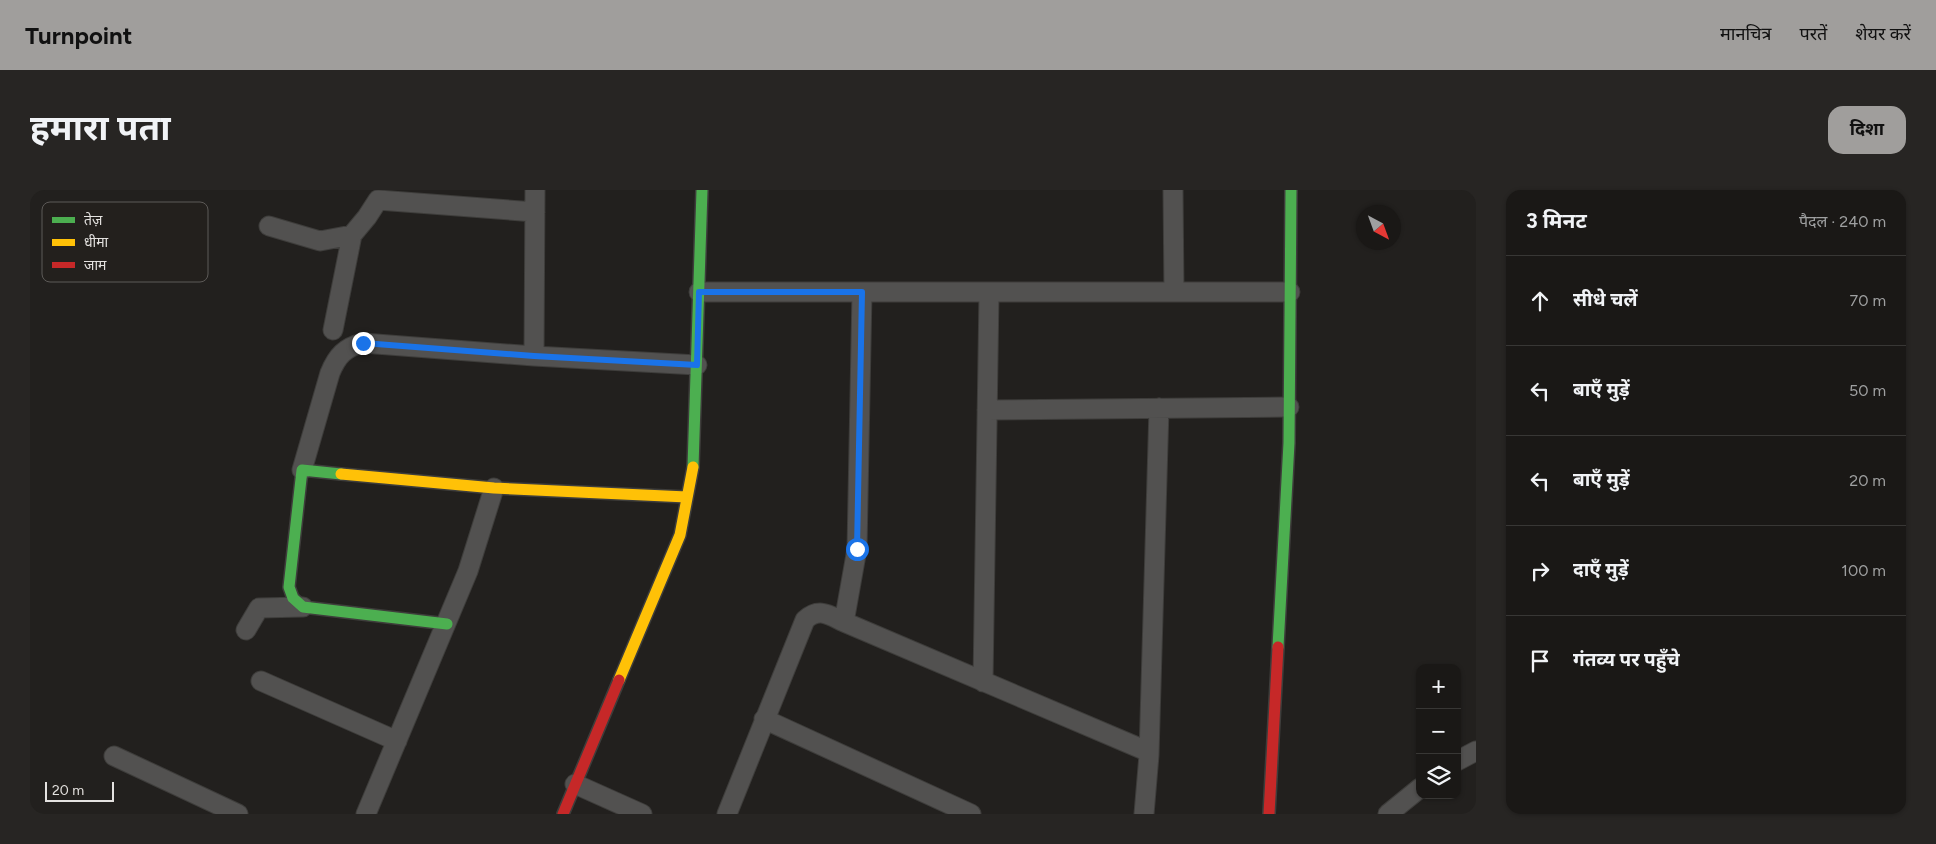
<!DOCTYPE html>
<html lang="hi">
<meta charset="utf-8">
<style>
body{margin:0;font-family:Figtree,"Noto Sans Devanagari",sans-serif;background:#272523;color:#f1f3f6}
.controls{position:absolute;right:15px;bottom:15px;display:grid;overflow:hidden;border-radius:10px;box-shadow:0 1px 4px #0004}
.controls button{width:45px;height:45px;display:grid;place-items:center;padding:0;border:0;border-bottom:1px solid #383735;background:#1a1816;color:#f1f3f6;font:25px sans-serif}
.compass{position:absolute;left:1326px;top:15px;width:45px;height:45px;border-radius:50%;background:#1a1816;box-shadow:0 1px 4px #0004;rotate:139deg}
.scale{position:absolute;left:15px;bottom:12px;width:69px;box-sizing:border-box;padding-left:5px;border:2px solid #e4e2e0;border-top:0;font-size:14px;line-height:18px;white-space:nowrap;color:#e4e2e0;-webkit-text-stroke:4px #23201d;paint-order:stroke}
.stop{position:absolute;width:15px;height:15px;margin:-11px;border:4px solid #1a73e8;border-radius:50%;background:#fff}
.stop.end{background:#1a73e8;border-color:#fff;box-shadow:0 1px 5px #0008}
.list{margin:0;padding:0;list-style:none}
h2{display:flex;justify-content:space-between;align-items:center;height:65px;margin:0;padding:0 20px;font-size:21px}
h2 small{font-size:16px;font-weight:400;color:#9fa0a1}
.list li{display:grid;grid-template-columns:32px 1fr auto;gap:15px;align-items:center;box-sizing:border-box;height:90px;padding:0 20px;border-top:1px solid #383735}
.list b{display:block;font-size:19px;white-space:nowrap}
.list em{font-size:16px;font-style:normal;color:#9fa0a1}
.icon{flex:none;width:28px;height:28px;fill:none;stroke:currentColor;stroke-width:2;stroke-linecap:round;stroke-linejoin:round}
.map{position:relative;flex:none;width:1446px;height:624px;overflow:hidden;border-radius:15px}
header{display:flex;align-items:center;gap:30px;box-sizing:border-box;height:70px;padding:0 25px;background:#a09e9c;color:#111}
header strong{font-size:24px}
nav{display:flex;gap:28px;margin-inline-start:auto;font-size:18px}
.intro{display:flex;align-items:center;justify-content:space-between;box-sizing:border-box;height:120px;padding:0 30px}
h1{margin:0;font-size:35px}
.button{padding:12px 22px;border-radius:15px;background:#a09e9c;color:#111;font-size:18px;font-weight:700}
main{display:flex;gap:30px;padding:0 30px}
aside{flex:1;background:#1a1816;border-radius:15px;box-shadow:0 1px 4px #0004}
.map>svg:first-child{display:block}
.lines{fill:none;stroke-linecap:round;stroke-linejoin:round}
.street-casing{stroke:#3e3d3b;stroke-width:21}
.fast-casing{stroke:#3e3d3b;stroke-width:14}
.slow-casing{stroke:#3e3d3b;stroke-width:14}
.jam-casing{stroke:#3e3d3b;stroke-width:14}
.street{stroke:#525150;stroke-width:19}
.fast{stroke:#4caf50;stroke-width:11}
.slow{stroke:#ffc107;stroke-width:11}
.jam{stroke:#c62828;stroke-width:11}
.route{stroke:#1a73e8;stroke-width:6}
.key{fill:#23201d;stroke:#5d5a58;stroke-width:1}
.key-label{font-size:14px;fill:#e4e2e0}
</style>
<header>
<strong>Turnpoint</strong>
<nav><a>मानचित्र</a><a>परतें</a><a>शेयर करें</a></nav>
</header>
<div class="intro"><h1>हमारा पता</h1><a class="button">दिशा</a></div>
<main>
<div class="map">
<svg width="1446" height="624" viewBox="0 0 1446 624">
<rect width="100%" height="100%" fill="#22201e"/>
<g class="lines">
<g class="street-casing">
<path id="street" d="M1143,0L1144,102
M239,36L290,51L322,45L337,27L348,10L505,22
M669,102H1260
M303,140L322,45
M504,166L505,0
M957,220L1259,217
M272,280L300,183C307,166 315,157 333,153L504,166L667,175
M814,432L1119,562
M216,440L229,418L273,417
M231,491L367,551
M953,492L959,103
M734,529L941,624
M84,566L208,624
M1427,571L1446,561
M545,594L612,624
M336,624L438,381L464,298
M697,624L775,430C789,417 799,425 814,432L827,359L832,102
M1114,624L1119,565L1129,218
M1358,624L1390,598"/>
</g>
<g class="fast-casing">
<path id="fast" d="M663,277L672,0
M311,284L272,280L259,397L263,408L273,417L417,434
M1248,457L1259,253L1261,0"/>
</g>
<g class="slow-casing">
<path id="slow" d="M311,284L464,298L657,307
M589,490L650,345L663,277"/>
</g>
<g class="jam-casing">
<path id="jam" d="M533,624L589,490
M1239,624L1248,457"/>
</g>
<use href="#street" class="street"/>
<use href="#fast" class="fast"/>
<use href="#slow" class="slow"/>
<use href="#jam" class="jam"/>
</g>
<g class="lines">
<path class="route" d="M333,153L504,166L667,175L669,102H832L827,359"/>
</g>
<rect x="12" y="12" width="166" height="80" rx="8" class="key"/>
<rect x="22" y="27" width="23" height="6" fill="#4caf50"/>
<rect x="22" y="49" width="23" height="7" fill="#ffc107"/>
<rect x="22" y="72" width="23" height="6" fill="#c62828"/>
<g class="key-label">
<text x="54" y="35">तेज़</text>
<text x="54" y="57">धीमा</text>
<text x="54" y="80">जाम</text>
</g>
</svg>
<div class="controls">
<button>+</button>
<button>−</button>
<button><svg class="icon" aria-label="layers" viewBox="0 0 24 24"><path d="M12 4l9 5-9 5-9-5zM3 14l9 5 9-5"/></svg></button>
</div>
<svg class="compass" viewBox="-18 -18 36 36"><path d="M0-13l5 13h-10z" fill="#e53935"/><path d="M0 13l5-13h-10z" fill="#9fa0a1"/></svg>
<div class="scale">20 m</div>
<div class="stop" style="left:827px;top:359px"></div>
<div class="stop end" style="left:333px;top:153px"></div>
</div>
<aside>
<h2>3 मिनट<small>पैदल · 240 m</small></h2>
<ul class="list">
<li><svg class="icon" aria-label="ahead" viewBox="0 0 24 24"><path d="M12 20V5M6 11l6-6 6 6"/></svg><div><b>सीधे चलें</b></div><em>70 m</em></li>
<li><svg class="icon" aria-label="left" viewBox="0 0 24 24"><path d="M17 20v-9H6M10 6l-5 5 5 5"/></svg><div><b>बाएँ मुड़ें</b></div><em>50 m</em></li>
<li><svg class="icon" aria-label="left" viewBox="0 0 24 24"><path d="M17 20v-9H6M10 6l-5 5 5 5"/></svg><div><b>बाएँ मुड़ें</b></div><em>20 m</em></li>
<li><svg class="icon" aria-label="right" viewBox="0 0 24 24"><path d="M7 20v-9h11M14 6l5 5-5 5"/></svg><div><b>दाएँ मुड़ें</b></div><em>100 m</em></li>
<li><svg class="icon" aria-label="arrive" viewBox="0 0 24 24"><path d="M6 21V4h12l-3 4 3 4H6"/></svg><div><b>गंतव्य पर पहुँचे</b></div></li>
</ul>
</aside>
</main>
